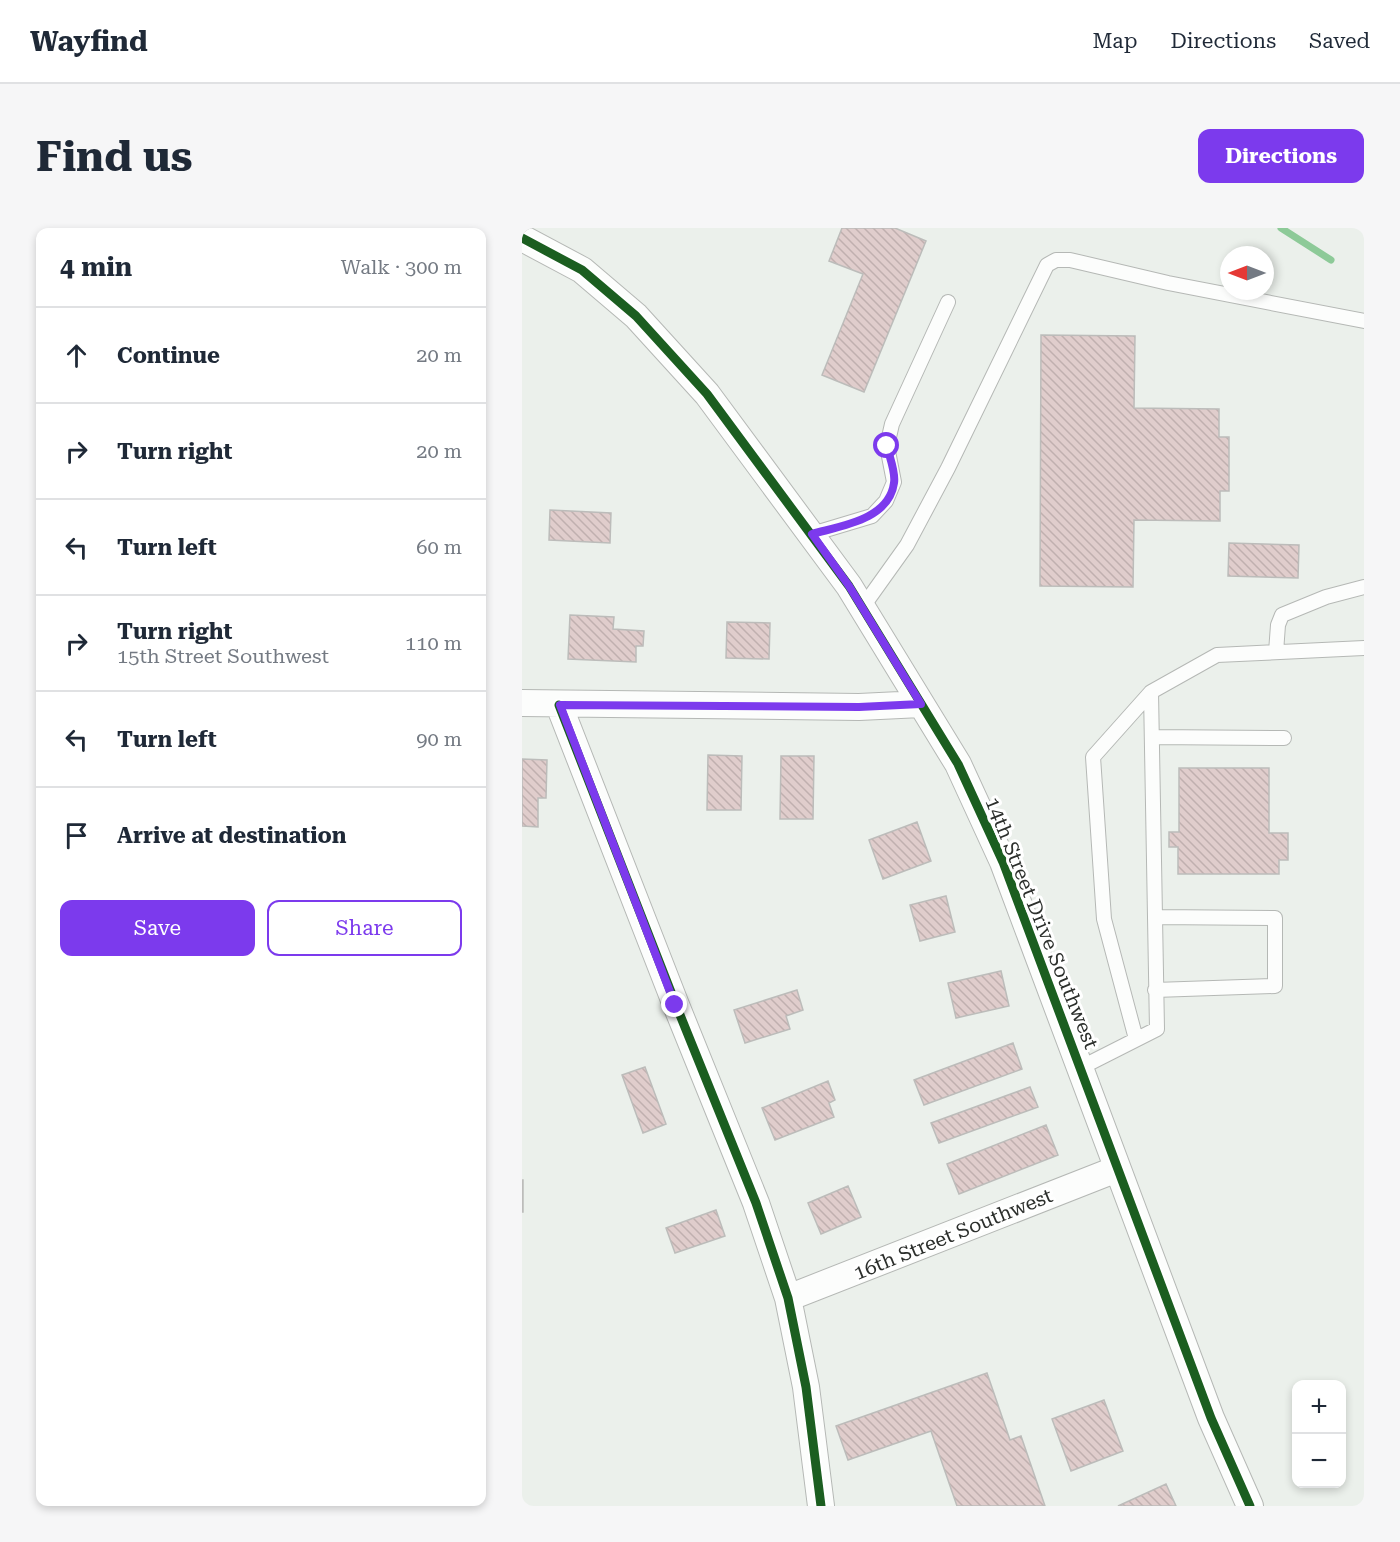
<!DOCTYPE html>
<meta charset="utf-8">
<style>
body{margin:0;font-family:"Roboto Serif",serif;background:#f6f6f7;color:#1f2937}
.controls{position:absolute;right:18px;bottom:18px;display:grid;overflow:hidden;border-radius:12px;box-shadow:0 3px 9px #0003}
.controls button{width:54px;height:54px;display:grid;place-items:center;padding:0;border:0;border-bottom:2px solid #e0e1e3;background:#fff;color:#1f2937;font:30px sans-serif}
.compass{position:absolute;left:698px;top:18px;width:54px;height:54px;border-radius:50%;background:#fff;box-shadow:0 3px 9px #0003;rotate:270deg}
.stop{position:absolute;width:18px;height:18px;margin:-14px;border:4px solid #7c3aed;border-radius:50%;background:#fff}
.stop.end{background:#7c3aed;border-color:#fff;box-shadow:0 2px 6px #0008}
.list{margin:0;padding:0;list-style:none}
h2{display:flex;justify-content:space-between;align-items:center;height:78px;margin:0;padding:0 24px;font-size:26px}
h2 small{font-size:20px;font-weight:400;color:#747a83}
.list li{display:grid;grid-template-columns:39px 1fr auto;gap:18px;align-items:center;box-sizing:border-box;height:96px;padding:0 24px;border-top:2px solid #e0e1e3}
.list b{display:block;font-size:22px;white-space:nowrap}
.list p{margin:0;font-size:20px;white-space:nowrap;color:#747a83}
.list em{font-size:20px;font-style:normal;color:#747a83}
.actions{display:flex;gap:12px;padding:18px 24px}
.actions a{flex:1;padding:14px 0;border:2px solid #7c3aed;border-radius:12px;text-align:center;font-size:21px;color:#7c3aed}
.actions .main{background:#7c3aed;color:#fff}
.icon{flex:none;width:33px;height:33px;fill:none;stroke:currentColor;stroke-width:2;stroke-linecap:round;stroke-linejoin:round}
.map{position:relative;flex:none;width:842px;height:1278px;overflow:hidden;border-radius:12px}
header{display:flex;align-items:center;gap:36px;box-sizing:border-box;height:84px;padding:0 30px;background:#fff;border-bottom:2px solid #e0e1e3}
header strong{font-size:28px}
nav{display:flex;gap:33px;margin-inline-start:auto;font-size:21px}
.intro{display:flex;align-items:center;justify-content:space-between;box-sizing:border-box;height:144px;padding:0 36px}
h1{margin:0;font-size:42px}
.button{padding:15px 27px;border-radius:12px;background:#7c3aed;color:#fff;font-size:21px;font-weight:700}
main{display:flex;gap:36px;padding:0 36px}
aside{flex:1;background:#fff;border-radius:12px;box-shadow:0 3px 9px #0003}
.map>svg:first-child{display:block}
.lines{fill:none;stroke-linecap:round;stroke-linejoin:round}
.stream{stroke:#8dca98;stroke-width:7}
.building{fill:url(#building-back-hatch);stroke:#bcbcba;stroke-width:1.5}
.service-casing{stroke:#b5b8b5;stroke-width:16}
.minor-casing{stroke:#b5b8b5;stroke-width:28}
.service{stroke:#fcfdfc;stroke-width:14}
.minor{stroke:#fcfdfc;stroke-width:26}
.cycleway-casing{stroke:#fff;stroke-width:13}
.cycleway{stroke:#1b5e20;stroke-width:9}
.route{stroke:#7c3aed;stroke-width:8}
.labels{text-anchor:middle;stroke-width:6;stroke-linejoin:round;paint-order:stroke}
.street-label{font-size:20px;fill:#2c2f2c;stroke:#fff}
</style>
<header>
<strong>Wayfind</strong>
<nav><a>Map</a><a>Directions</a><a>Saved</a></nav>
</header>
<div class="intro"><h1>Find us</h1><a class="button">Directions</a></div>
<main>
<aside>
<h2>4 min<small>Walk · 300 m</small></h2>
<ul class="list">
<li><svg class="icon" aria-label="ahead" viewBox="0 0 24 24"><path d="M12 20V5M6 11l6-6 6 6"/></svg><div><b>Continue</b></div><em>20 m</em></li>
<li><svg class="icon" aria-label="right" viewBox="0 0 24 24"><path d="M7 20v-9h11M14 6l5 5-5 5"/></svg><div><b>Turn right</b></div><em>20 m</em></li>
<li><svg class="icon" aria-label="left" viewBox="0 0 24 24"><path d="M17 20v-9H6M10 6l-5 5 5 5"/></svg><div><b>Turn left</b></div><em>60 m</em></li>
<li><svg class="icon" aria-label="right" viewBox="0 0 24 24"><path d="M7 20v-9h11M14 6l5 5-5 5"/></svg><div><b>Turn right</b><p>15th Street Southwest</p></div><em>110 m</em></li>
<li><svg class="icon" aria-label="left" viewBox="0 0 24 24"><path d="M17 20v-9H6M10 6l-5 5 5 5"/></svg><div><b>Turn left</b></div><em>90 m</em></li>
<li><svg class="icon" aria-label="arrive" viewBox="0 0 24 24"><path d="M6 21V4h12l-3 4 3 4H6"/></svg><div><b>Arrive at destination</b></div></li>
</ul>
<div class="actions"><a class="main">Save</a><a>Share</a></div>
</aside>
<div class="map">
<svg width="842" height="1278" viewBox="0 0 842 1278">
<defs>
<pattern id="building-back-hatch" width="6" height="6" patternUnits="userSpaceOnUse" patternTransform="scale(1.5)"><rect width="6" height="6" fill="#e0cdcc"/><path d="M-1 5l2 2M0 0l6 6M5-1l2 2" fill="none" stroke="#c0b0af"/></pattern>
</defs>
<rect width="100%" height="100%" fill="#ebf0eb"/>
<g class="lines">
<path class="stream" d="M759,0L809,32"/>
</g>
<path class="building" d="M320,0H373L404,13L342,164L300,147L341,46L307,33Z
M519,107L613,108L612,180L697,181V209H707V263H698V293L612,292L611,359L518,358Z
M28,282L89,285L88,315L27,312Z
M707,315L777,317L776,350L706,348Z
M48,387L92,389L91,401L122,403L121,418H114V434L46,431Z
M205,394L248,395L247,431L204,430Z
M186,527L220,528L219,582H185Z
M259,528H292L291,591H258Z
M0,531L25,532L24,570H16V599L0,598Z
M657,540H747V605H766V632H757V646H656V619H647V604H657Z
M395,594L409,633L361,651L347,612Z
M424,668L433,704L398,713L388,677Z
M479,743L487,778L434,790L426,755Z
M275,762L281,782L264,788L268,801L223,815L212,782Z
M491,815L500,841L402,877L392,852Z
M123,839L144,896L121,905L100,847Z
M306,853L313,872L307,875L312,889L253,912L240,880Z
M508,859L516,879L417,915L409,895Z
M524,897L536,927L437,966L425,936Z
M0,952H1V984H0Z
M326,958L339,989L299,1006L286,975Z
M194,982L203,1008L153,1025L144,1000Z
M465,1145L488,1212L499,1208L523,1278H435L409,1203L326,1232L314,1198Z
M582,1172L601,1223L549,1243L530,1191Z
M644,1256L654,1278H596Z"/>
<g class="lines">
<g class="service-casing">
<path id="service" d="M290,306L350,288L364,273L372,254L365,218L370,196L426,74
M340,380L385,317L426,240L525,37L534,32H548L646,55L842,93
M754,424L756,397L760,387L804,369L842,359
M630,509L762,510
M633,689L753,690V758L633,762
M614,811L582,691L571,529L629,464
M558,840L635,801L629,464L695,427L842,420"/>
</g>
<g class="minor-casing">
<path id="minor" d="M0,10L60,42L114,88L185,166L327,358L436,536L481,634L689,1190L728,1278
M0,475L337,479L399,476
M37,477L154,777L234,975L266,1070L284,1159L299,1278
M266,1070L595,941"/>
</g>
<use href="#service" class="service"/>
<use href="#minor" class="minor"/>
<g class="cycleway-casing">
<path id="cycleway" d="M0,10L60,42L114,88L185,166L327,358L436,536L481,634L689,1190L728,1278
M37,477L154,777L234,975L266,1070L284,1159L299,1278"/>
</g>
<use href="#cycleway" class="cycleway"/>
</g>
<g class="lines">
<path class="route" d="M153,777L38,477L337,479L399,476L327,358L290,306C318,298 367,292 372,255C374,244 367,228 365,218"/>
</g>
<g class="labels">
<g class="street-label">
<text transform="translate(520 695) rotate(68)" y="7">14th Street Drive Southwest</text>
<text transform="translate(431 1006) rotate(-22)" y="7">16th Street Southwest</text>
</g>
</g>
</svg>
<div class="controls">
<button>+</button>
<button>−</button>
</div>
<svg class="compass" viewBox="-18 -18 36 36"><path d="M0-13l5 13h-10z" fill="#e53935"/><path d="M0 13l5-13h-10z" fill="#747a83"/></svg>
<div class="stop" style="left:365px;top:218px"></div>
<div class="stop end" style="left:153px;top:777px"></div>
</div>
</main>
